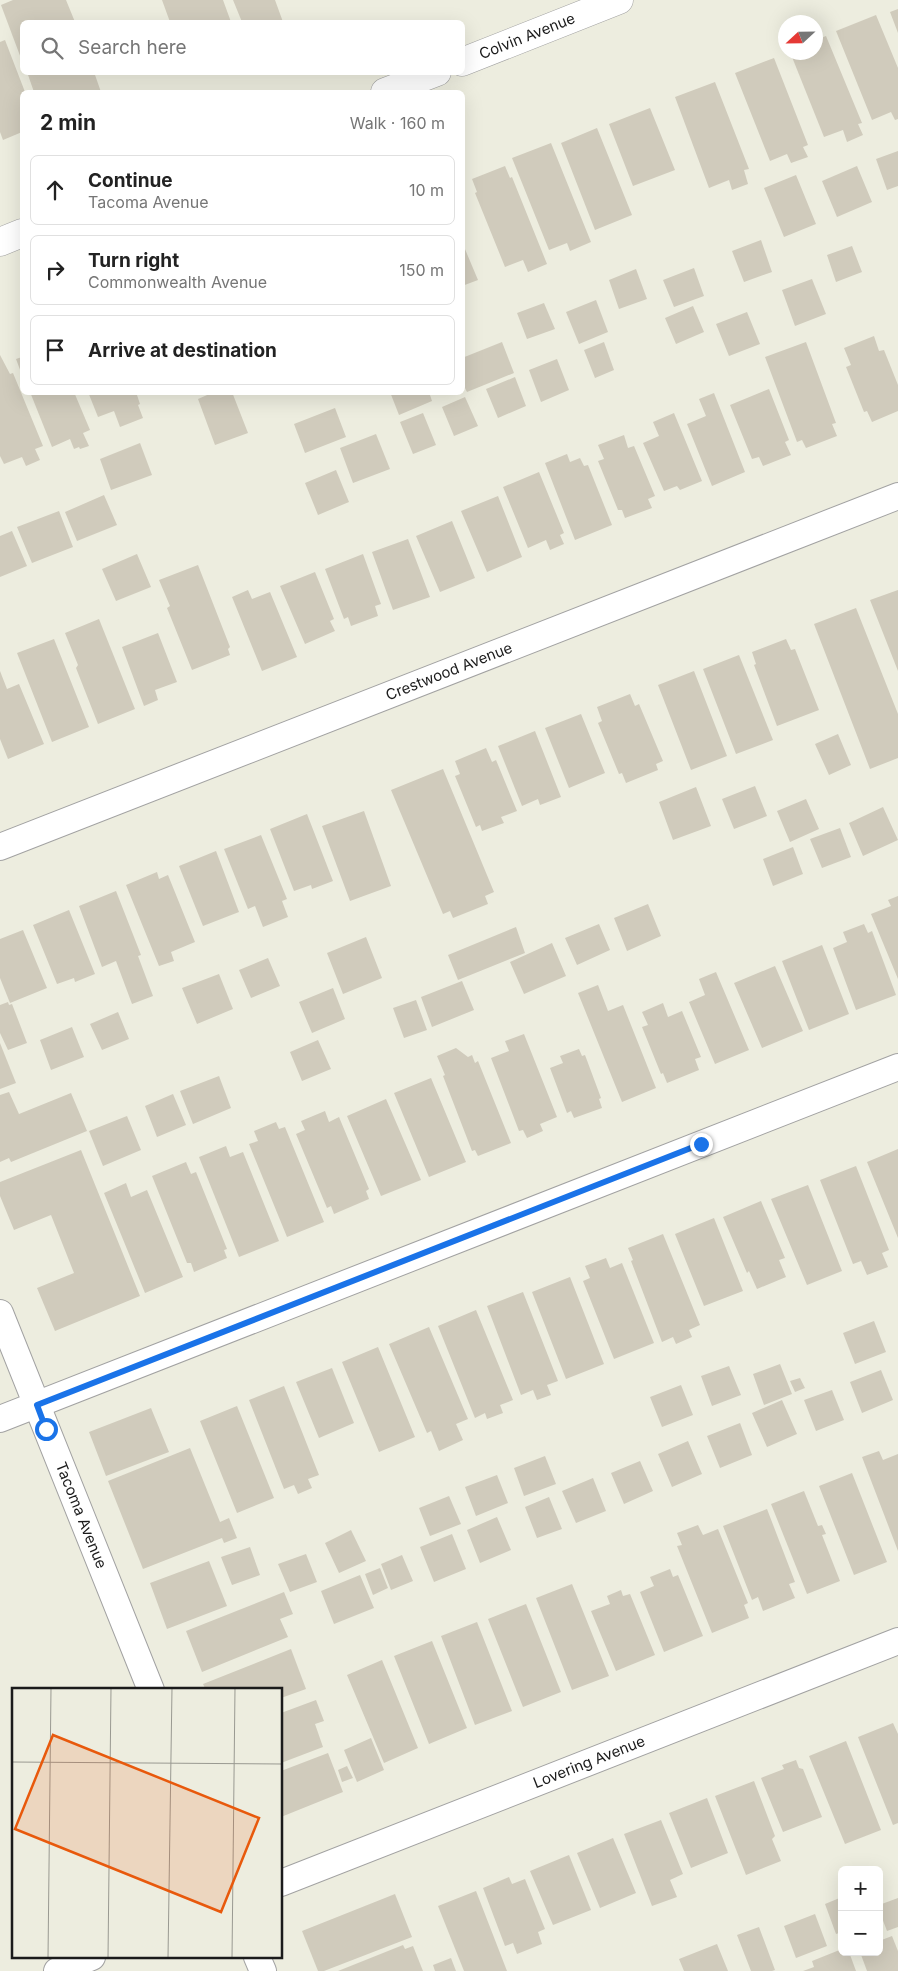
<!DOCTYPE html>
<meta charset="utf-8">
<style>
body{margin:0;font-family:Inter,sans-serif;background:#f6f6f6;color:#222}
.controls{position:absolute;right:15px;bottom:15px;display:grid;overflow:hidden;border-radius:8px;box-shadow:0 5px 20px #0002}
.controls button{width:45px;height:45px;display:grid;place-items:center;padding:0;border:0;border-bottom:1px solid #e0e0e0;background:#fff;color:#222;font:25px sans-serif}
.compass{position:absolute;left:778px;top:15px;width:45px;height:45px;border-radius:50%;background:#fff;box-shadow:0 5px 20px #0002;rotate:248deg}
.stop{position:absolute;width:15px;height:15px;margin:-11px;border:4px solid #1a73e8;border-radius:50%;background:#fff}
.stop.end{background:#1a73e8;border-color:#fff;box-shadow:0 1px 5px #0008}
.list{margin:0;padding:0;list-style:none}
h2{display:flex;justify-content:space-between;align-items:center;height:65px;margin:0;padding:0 20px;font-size:21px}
h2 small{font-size:16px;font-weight:400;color:#767676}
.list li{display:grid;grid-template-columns:32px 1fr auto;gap:15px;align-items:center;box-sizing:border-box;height:70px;margin:0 10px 10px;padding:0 10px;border:1px solid #e0e0e0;border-radius:8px}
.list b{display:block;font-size:19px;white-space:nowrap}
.list p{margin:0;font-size:16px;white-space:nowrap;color:#767676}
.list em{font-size:16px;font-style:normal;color:#767676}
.icon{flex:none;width:28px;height:28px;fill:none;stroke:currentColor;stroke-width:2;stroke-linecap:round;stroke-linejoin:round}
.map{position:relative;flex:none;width:898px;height:1971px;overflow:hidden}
.search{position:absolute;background:#fff;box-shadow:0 5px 20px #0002;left:20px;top:20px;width:445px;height:55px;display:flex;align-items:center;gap:12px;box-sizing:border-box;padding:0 18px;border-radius:8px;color:#767676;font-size:19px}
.panel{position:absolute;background:#fff;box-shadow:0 5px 20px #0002;left:20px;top:90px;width:445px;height:305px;border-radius:8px}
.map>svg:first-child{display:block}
.building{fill:#d0cbbc}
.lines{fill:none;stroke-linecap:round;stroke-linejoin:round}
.minor-casing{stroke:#a2a2a2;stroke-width:28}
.tertiary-casing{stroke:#a2a2a2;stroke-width:29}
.minor{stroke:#fff;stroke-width:26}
.tertiary{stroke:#fff;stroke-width:28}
.route{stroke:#1a73e8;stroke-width:6}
.labels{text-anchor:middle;stroke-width:4;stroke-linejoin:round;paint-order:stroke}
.street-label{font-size:15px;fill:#1b1b1b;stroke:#fff}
.inset-road{fill:none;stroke:#999991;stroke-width:1}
.view{fill:#e8590c;fill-opacity:0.15;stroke:#e8590c;stroke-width:2.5}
.inset-edge{fill:none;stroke:#1b1b1b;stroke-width:2.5}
</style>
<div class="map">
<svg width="898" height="1971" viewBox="0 0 898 1971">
<rect width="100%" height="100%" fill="#ededdf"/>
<path class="building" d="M13,0H66L75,22H22V61L1,5Z
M162,0H223L231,22H170Z
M233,0H275L283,22H242Z
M898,9V33L890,12Z
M876,15L898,68V119L895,120L891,112L872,120L836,31Z
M826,36L862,123L858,124L863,135L847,142L843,130L824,137L790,52H816V40Z
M5,40L25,92H22V132L3,140L0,132V42Z
M774,58L808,145L803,147L808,157L791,163L787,154L770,161L735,73Z
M27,72H94L101,92H34Z
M715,82L749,169L744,170L748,184L732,190L729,180L709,188L675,97Z
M650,108L675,170L633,186L609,124Z
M597,128L632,215L595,230L561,143Z
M551,143L591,242L570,251L567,243L549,250L512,158Z
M898,151V186L887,190L876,159Z
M505,166L510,178L512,177L547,264L528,272L523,260L505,267L475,193L477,192L472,179Z
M857,166L872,202L837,217L822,181Z
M796,175L816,224L784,237L764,188Z
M761,240L772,272L744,282L732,251Z
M462,242L478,280L462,286Z
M852,246L862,272L836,282L827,255Z
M694,268L704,296L674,307L663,280Z
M636,269L647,299L619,309L609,280Z
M812,279L826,314L795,326L782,290Z
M596,300L608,332L579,344L566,312Z
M544,303L555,329L527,339L517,313Z
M693,306L704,332L676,344L665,318Z
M747,312L760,344L729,356L716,324Z
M874,336L879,351L884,350L898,385V411L872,422L867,411L864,412L846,367L851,365L844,348Z
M502,342L514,373L467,392L462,382V358Z
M604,342L614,370L595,378L584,350Z
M806,342L836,423L832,424L837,436L806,448L802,440L797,442L765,357Z
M0,355L10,374L13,373L43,446L35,449L40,460L26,466L22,457L4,464L0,456Z
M22,357V375L16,359Z
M557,359L569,390L541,402L529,370Z
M515,377L526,406L498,418L486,389Z
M769,389L789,440L785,442L791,455L763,466L759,457L752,459L730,405Z
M30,392H74L90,430L83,433L89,446L80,449L79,447L74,449L70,439L52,447Z
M88,392H136L140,404L138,405L143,418L120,427L114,411L98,417Z
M214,392H232L248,433L215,445L198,399Z
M390,392H429L432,401L399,415Z
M714,393L745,472L712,486L687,424L706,416L699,399Z
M465,397L478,426L454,436L442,407Z
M335,408L346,437L305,453L294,424Z
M423,413L436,445L413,454L400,422Z
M674,413L702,481L680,490L677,486L664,491L643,443L659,436L653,422Z
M376,434L390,469L353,483L340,448Z
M624,435L628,448L634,446L655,496L648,499L652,508L625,518L622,510H618L598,461L604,459L598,445Z
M140,443L152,475L111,490L100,459Z
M567,454L570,462L580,458L584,466L588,465L612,525L575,540L545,463Z
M336,470L349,502L318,515L305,483Z
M539,472L564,533L560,535L564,544L550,550L546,540L528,548L503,487Z
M104,495L117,525L77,541L65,512Z
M498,496L522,557L487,572L461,511Z
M59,511L73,547L32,563L17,527Z
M452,521L475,578L440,592L416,536Z
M12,531L27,566L0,577V536Z
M408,539L430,597L393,610L372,552Z
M137,554L151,587L116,601L102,569Z
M363,554L381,604L375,606L378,616L351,626L348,617L344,619L325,569Z
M198,565L230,647L228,649L230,655L192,670L167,608L170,606L159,580Z
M315,572L334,619L330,621L335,631L305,644L280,586Z
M248,590L252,599L270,592L297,657L262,671L232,597Z
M898,590V671L870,600Z
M856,608L898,714V758L870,769L814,624Z
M99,619L135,709L98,724L76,668L78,665L65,633Z
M158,633L177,682L155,690L158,700L144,706L122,647Z
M54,639L89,727L52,742L17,653Z
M786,639L791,650L795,649L819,710L777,726L754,665L756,664L752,652Z
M739,655L773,740L736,754L703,669Z
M0,671L7,689L19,684L44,744L8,759L0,739Z
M694,671L727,756L691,770L658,685Z
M630,694L635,706L639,704L663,761L656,764L658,770L626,783L622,773L619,774L598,723L602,721L597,707Z
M581,714L605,773L569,788L545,728Z
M535,731L561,797L540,805L538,799L522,806L498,746Z
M838,734L851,765L829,775L815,744Z
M486,748L492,762L496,760L517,811L501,817L504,823L482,831L480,825L476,827L455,776L460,774L455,761Z
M443,769L494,892L485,896L488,904L453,918L450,911L443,914L391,790Z
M755,786L767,816L734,829L722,799Z
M696,787L711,826L673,840L659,802Z
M806,799L819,829L790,842L777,811Z
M883,807L898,840L863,856L849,823Z
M364,811L391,886L350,901L322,826Z
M307,814L333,881L312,889L311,885L294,891L270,829Z
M840,828L851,857L822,868L810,839Z
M261,835L287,899L282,901L288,917L263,927L255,906L248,909L224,849Z
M793,847L803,874L773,886L763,859Z
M216,851L239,912L203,926L179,866Z
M157,872L159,879L168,875L195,942L171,952L174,961L159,966L126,885Z
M116,891L141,955L138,956L153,996L132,1004L116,961L102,967L79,906Z
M898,896V979L871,914L891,906L888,900Z
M648,904L661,936L627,951L614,918Z
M69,910L95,974L75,982L74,978L57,984L33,925Z
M599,924L610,950L577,965L565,938Z
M864,924L868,933L872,931L896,995L856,1010L833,948L847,942L843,932Z
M516,927L525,953L458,980L448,955Z
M23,930L47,988L10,1003L0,978V939Z
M366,937L382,978L343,994L327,953Z
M552,943L566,976L524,994L510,962Z
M822,945L849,1014L809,1030L782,961Z
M268,958L280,986L251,998L239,970Z
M775,966L803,1031L762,1048L734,983Z
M716,972L749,1050L715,1064L689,1002L705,995L699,979Z
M219,974L233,1009L197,1024L182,988Z
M462,981L474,1010L432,1027L421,997Z
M598,985L608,1011L623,1005L656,1088L622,1102L578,993Z
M333,988L345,1019L312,1033L299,1002Z
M416,1000L427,1030L404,1038L393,1008Z
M8,1002L9,1005L12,1004L27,1043L8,1050L0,1033V1005Z
M663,1003L668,1017L682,1011L701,1057L695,1059L699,1070L667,1083L663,1073L661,1074L642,1027L648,1025L642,1012Z
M118,1012L129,1039L102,1050L90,1024Z
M72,1027L84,1057L51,1070L40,1040Z
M524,1034L557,1117L540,1124L543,1131L527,1138L523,1130L519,1131L491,1058L509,1051L505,1041Z
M318,1040L331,1069L302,1081L290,1052Z
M0,1043L16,1083L0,1089Z
M456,1048L468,1057L472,1055L475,1063L478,1061L511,1143L478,1156L475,1150L472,1151L443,1076L445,1075L437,1056Z
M579,1049L582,1056L585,1055L601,1098L599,1099L602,1108L574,1118L571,1111L567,1113L550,1068L563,1063L560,1056Z
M219,1076L231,1108L193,1124L180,1091Z
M431,1078L466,1162L429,1177L394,1093Z
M9,1092L19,1114L71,1093L87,1131L11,1162L9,1158L0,1162V1095Z
M173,1094L186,1125L157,1137L145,1106Z
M386,1099L421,1180L381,1196L347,1116Z
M325,1111L329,1122L339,1117L369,1189L366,1191L369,1199L334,1214L331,1206L327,1208L296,1134L305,1130L301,1121Z
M127,1116L141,1150L103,1166L89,1131Z
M276,1122L279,1129L285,1127L324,1222L287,1237L249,1144L258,1141L254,1131Z
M226,1146L230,1157L243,1152L279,1241L239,1257L199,1157Z
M898,1149V1238L867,1162Z
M81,1150L140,1296L55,1331L37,1288L74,1273L51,1215L14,1230L0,1196V1182Z
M186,1162L191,1174L196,1172L227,1249L224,1250L227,1258L194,1272L191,1263H187L152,1176Z
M856,1166L889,1250L882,1253L888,1267L867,1275L861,1261L853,1264L820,1180Z
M126,1183L131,1197L147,1190L183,1277L145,1293L104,1193Z
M808,1185L842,1271L807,1285L771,1199Z
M761,1201L785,1258L779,1260L786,1277L757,1289L749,1271L747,1273L723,1217Z
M714,1218L743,1291L704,1306L675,1234Z
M663,1234L700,1325L689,1330L692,1337L676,1344L673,1337L662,1342L631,1261L633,1260L628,1248Z
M606,1258L610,1268L622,1263L654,1343L614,1359L583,1281L590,1278L585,1266Z
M570,1277L604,1364L566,1379L532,1292Z
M523,1292L558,1381L547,1385L551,1395L537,1400L533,1390L521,1395L487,1306Z
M476,1310L513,1400L500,1405L503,1413L487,1419L485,1413L475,1418L438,1326Z
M874,1321L886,1352L855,1364L843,1333Z
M429,1327L468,1419L456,1424L463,1440L439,1451L431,1431L427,1433L389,1344Z
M378,1347L415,1437L379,1452L342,1362Z
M780,1364L792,1394L764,1405L753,1374Z
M729,1366L741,1395L712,1406L701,1376Z
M332,1368L354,1423L319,1438L296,1382Z
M881,1370L893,1400L862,1413L850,1382Z
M800,1378L805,1388L795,1392L790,1381Z
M681,1385L693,1415L662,1427L650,1397Z
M284,1386L319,1475L308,1479L312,1488L298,1494L294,1485L284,1489L249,1400Z
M832,1390L844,1420L816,1431L804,1400Z
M782,1400L797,1434L767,1447L752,1413Z
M237,1406L274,1498L237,1513L200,1421Z
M151,1408L169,1452L106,1476L89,1432Z
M740,1423L752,1455L720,1468L707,1436Z
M688,1441L702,1474L672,1487L658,1454Z
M190,1448L220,1522L229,1518L237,1538L224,1543L222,1538L143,1569L108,1481Z
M879,1451L883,1460L898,1454V1551L862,1457Z
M545,1456L556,1484L524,1496L514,1468Z
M640,1461L653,1491L624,1504L611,1473Z
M852,1473L887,1562L854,1575L819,1486Z
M497,1475L508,1503L476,1516L465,1487Z
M593,1478L606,1511L576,1523L562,1491Z
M804,1491L818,1526L822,1525L826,1534L822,1535L840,1581L807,1594L771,1504Z
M449,1496L461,1524L430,1536L419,1508Z
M549,1497L562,1529L537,1538L525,1507Z
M767,1509L795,1582L789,1584L795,1598L763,1611L758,1597L752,1600L723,1526Z
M497,1517L511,1550L480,1563L467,1530Z
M698,1525L703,1535L718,1529L748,1603L744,1605L749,1618L712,1633L677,1546L682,1545L677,1533Z
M351,1530L366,1561L339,1573L325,1543Z
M452,1534L466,1569L434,1582L420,1547Z
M250,1547L260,1575L232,1585L221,1557Z
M306,1554L317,1582L290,1592L278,1564Z
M402,1555L413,1581L391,1590L381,1564Z
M209,1561L227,1606L167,1629L150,1583Z
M380,1568L388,1588L373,1595L365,1574Z
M670,1569L673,1577L678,1575L703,1636L664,1652L640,1592L654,1586L650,1577Z
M360,1575L374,1608L334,1624L321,1591Z
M572,1584L609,1676L572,1690L536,1598Z
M621,1590L623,1596L630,1594L655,1655L616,1671L591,1611L610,1604L607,1596Z
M284,1592L293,1614L280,1619L288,1637L202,1672L186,1631Z
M526,1604L561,1692L523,1707L488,1619Z
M477,1622L512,1711L475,1725L441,1636Z
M432,1641L467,1728L429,1744L394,1656Z
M291,1649L306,1689L281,1698V1690H206L203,1684Z
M382,1660L418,1748L384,1763L347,1675Z
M316,1700L324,1721L315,1724L323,1747L281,1763V1713Z
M893,1723L898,1734V1823L893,1825L858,1737Z
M371,1738L384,1770L357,1782L344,1750Z
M846,1741L881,1830L845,1844L809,1756Z
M328,1753L343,1792L281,1817V1771Z
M796,1760L799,1768L803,1769L822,1817L783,1832L761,1778L784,1769L782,1765Z
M347,1766L353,1778L342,1782L338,1770Z
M754,1781L775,1836L772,1839L781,1861L746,1875L715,1796Z
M707,1798L728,1853L691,1868L669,1813Z
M661,1820L683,1874L670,1880L677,1897L652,1906L624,1834Z
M613,1838L636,1893L600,1908L577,1853Z
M569,1855L591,1910L553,1925L530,1871Z
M509,1877L512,1884L525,1879L545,1929L538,1932L542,1944L517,1954L513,1943L505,1946L483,1888Z
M476,1891L507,1971H464L438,1906Z
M395,1894L412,1937L324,1971H318L302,1931Z
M842,1897V1932L836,1934L825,1904Z
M898,1898V1927L887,1931L879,1910V1905Z
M815,1914L827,1946L796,1958L784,1926Z
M759,1927L775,1970L772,1971H751L737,1935Z
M892,1936L898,1951V1971H867L860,1952H879V1941Z
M717,1944L728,1971H684L679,1959Z
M403,1945L405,1949L413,1946L423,1971H338Z
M842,1949V1952H849L856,1971H803L814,1967L812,1961Z
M451,1958L456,1971H435L433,1965Z"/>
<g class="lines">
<g class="minor-casing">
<g id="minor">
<path id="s1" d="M0,847L898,496"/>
<path id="s2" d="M0,1313L151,1690"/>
<path d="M0,1419L898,1067"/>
<path id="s3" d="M281,1883L898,1641"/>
<path d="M257,1957L263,1971"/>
<path d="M57,1971L92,1957"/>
</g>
</g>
<g class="tertiary-casing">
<g id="tertiary">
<path id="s4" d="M462,62L619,0"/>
<path d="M385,92L437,72"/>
<path d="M0,242L22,233"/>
</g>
</g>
<use href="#minor" class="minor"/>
<use href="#tertiary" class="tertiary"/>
</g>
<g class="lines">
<path class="route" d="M46,1429L37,1405L701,1144"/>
</g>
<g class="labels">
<g class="street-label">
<text dy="5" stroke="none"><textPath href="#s4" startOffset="70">Colvin Avenue</textPath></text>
<text dy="5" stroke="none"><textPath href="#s1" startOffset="482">Crestwood Avenue</textPath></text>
<text dy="5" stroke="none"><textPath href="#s2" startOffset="218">Tacoma Avenue</textPath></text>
<text dy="5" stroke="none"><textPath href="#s3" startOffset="331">Lovering Avenue</textPath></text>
</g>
</g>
<g transform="translate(12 1688)">
<rect width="270" height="270" fill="#ededdf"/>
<path class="inset-road" d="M0,74L270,76M36,270L39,0M96,270L99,0M156,270L160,0M220,270L223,0"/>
<path class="view" d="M41,47L247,130L209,224L3,141Z"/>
<rect width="270" height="270" class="inset-edge"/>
</g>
</svg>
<div class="controls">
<button>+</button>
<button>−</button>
</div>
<svg class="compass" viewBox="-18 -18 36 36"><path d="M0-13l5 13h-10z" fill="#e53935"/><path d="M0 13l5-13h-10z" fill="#767676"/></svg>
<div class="stop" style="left:46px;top:1429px"></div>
<div class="stop end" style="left:701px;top:1144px"></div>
<div class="search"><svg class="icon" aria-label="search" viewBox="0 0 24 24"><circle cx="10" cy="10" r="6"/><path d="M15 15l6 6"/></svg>Search here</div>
<section class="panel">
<h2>2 min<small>Walk · 160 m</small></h2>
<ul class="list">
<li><svg class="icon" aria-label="ahead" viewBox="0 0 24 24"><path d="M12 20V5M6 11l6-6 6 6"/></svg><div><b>Continue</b><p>Tacoma Avenue</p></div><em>10 m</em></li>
<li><svg class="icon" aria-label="right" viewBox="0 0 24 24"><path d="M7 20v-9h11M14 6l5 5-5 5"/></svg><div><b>Turn right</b><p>Commonwealth Avenue</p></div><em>150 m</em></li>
<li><svg class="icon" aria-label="arrive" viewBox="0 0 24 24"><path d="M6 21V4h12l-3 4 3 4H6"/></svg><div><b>Arrive at destination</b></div></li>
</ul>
</section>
</div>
